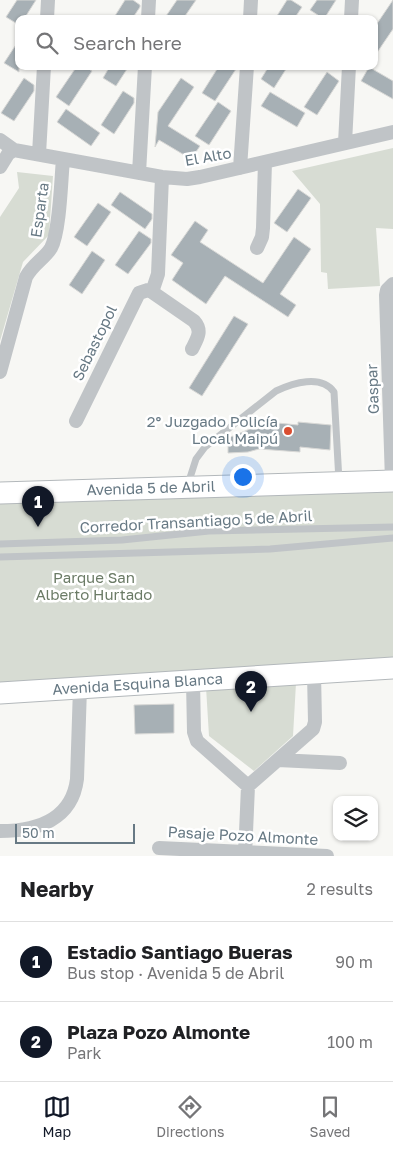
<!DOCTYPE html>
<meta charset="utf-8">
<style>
body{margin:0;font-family:"Golos Text",sans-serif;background:#f6f6f6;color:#202124}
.controls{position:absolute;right:15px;bottom:15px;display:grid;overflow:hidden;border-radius:10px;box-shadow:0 1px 4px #0004}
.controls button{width:45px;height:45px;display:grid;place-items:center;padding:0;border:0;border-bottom:1px solid #e0e0e0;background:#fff;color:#202124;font:25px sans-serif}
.scale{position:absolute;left:15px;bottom:12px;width:120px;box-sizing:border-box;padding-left:5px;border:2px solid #677984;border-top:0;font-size:14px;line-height:18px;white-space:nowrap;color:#677984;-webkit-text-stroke:4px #fff;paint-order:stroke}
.you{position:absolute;left:242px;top:476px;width:18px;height:18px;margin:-12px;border:4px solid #fff;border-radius:50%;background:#1a73e8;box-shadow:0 0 0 8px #1a73e833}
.badge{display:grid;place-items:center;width:32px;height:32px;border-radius:50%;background:#111827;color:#fff;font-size:16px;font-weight:700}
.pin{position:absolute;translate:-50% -41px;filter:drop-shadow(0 1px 2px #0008)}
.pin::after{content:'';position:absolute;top:26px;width:18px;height:15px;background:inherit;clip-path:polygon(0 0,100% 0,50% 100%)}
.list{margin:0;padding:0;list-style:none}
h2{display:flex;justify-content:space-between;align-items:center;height:65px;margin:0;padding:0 20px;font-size:21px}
h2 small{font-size:16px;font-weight:400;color:#757577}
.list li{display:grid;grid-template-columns:32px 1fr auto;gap:15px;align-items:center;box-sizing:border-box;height:80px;padding:0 20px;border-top:1px solid #e0e0e0}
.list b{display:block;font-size:19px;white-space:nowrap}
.list p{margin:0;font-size:16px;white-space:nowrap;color:#757577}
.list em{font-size:16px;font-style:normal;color:#757577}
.icon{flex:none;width:28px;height:28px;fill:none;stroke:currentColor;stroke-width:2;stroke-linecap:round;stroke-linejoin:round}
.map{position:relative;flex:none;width:393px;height:856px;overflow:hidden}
.search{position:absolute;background:#fff;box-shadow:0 1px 4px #0004;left:15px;right:15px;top:15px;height:55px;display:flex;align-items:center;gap:12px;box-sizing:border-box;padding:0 18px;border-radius:10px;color:#757577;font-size:19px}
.sheet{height:225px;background:#fff}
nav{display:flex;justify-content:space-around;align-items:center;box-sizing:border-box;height:70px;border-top:1px solid #e0e0e0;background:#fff;font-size:14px;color:#757577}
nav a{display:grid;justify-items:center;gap:2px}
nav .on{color:#111827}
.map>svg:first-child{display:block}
.green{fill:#d7dcd3}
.building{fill:#a7b0b5;stroke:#d8d8d6}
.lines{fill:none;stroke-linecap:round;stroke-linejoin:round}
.primary-casing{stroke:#b3b8bb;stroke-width:23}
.service{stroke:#c0c4c7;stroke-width:7}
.minor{stroke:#c0c4c7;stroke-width:14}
.primary{stroke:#fff;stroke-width:21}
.poi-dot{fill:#da4e31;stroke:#fff;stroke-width:2}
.labels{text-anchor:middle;stroke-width:5;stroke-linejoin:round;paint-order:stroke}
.street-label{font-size:15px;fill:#677984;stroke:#fff}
.poi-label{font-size:15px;fill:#677984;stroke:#fff;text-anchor:end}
.park-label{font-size:15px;fill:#6b7b66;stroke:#fff}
</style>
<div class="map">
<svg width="393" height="856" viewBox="0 0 393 856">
<rect width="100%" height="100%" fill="#f7f7f4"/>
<path class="green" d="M393,148V229L376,228L380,286L328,289L327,273L321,272L320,204L292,171Z
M17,172L53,176L49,235L23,262L0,341V217L19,188Z
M393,487V657L0,683V499Z
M296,683L293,736L254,771L209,736L206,687Z"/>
<path class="building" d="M17,0H36L24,19H19V25L6,17Z
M125,0H133L140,5V7L132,19H113Z
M177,0H196L183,19H164Z
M287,0H291L302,7L294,19H275Z
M317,0H336L324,19L310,10Z
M393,0V29L374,57V28Z
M19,40V72L4,63Z
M77,66H84L92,71L69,106L56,97Z
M110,66H129L116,86L103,78Z
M219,66H238L215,101L202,93Z
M269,66H288L274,88L261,79Z
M369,67L393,81V99L361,81Z
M327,72L339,81L317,115L304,107Z
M24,78L34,85V91L14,121L1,113Z
M181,78L194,87L168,126L200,146L191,159L159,140L155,147L158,112Z
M123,91L134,98V103L114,134L101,125Z
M270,92L305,113L297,127L261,106Z
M218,102L231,111L209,145L195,136Z
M66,109L100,133L91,146L57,122Z
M298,189L311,198L287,232L274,223Z
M120,192L152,214V219L145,229L111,205Z
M98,203L111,212L87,246L74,237Z
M195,221L208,230L200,242L263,283L294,237L311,249L280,294L296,305L288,317L225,276L206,304L172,280L183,263L171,255Z
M139,231L151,239V243L128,274L115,265Z
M92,251L105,260L82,294L69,285Z
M234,316L248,324L202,396L189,388Z
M267,422L298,425V422L331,425L330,450L300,447V452L259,449L248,452L228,453V438Z
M174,704V733L135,734L134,705Z"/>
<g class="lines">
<g class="primary-casing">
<g id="primary">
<path id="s1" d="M0,493L393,481"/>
<path id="s2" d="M0,693L393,668"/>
</g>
</g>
<path class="service" d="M188,484L196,459L205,447L276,391C293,383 321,374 334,392L339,481
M0,544L122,540L209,531L393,527
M0,557L270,549L393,538"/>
<path class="minor" d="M47,19L48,0
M148,19L149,0
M250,19L251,0
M351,19L352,0
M0,140L14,150L162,177L187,179L200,177L393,132
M345,143L349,66
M39,154L44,66
M0,167L8,154L14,150
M240,168L247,66
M139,173L145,66
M257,248L262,237L263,228L265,162
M152,292L158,274L162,177
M0,372L26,277C33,264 45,258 51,248C60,231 61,180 63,159
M76,421L139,293L148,290L152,292L194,321C203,331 197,339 192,349
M392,481L386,295L387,290L393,284
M193,681L194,732L197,741L248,786
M278,760L340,763
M0,831C37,831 72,820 77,779L80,688
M159,848L327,856
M245,856L248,786L313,729L315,722L314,673"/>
<use href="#primary" class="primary"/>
</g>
<circle class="poi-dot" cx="288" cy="431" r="5"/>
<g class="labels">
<g class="street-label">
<text transform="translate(208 157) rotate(-10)" y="5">El Alto</text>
<text transform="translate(40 210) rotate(-82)" y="5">Esparta</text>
<text transform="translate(95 343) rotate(-64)" y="5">Sebastopol</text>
<text transform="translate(373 389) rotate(-92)" y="5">Gaspar</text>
<text dy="5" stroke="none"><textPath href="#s1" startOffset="151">Avenida 5 de Abril</textPath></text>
<text transform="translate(196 522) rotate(-3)" y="5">Corredor Transantiago 5 de Abril</text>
<text dy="5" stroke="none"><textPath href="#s2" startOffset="138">Avenida Esquina Blanca</textPath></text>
<text transform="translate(243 836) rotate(3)" y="5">Pasaje Pozo Almonte</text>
</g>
<g class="poi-label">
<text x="278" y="427">2° Juzgado Policía<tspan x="278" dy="17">Local Maipú</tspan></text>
</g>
<g class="park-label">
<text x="94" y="583">Parque San<tspan x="94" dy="17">Alberto Hurtado</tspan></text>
</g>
</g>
</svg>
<div class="controls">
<button><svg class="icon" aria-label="layers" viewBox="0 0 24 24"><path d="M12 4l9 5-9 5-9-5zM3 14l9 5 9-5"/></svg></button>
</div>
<div class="scale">50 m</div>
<div class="you"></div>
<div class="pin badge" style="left:38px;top:527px">1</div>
<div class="pin badge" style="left:251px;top:712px">2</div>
<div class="search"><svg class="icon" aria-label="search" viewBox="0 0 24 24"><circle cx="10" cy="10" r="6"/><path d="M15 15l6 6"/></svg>Search here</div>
</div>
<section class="sheet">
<h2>Nearby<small>2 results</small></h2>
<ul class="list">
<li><span class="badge">1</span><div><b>Estadio Santiago Bueras</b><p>Bus stop · Avenida 5 de Abril</p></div><em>90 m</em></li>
<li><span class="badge">2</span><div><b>Plaza Pozo Almonte</b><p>Park</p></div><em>100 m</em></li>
</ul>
</section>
<nav>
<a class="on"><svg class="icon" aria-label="map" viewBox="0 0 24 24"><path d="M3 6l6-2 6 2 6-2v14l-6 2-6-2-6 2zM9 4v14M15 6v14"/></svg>Map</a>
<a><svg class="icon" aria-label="directions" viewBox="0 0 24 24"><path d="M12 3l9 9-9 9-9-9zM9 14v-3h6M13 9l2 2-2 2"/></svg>Directions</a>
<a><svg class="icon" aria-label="saved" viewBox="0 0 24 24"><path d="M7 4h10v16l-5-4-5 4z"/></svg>Saved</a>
</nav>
